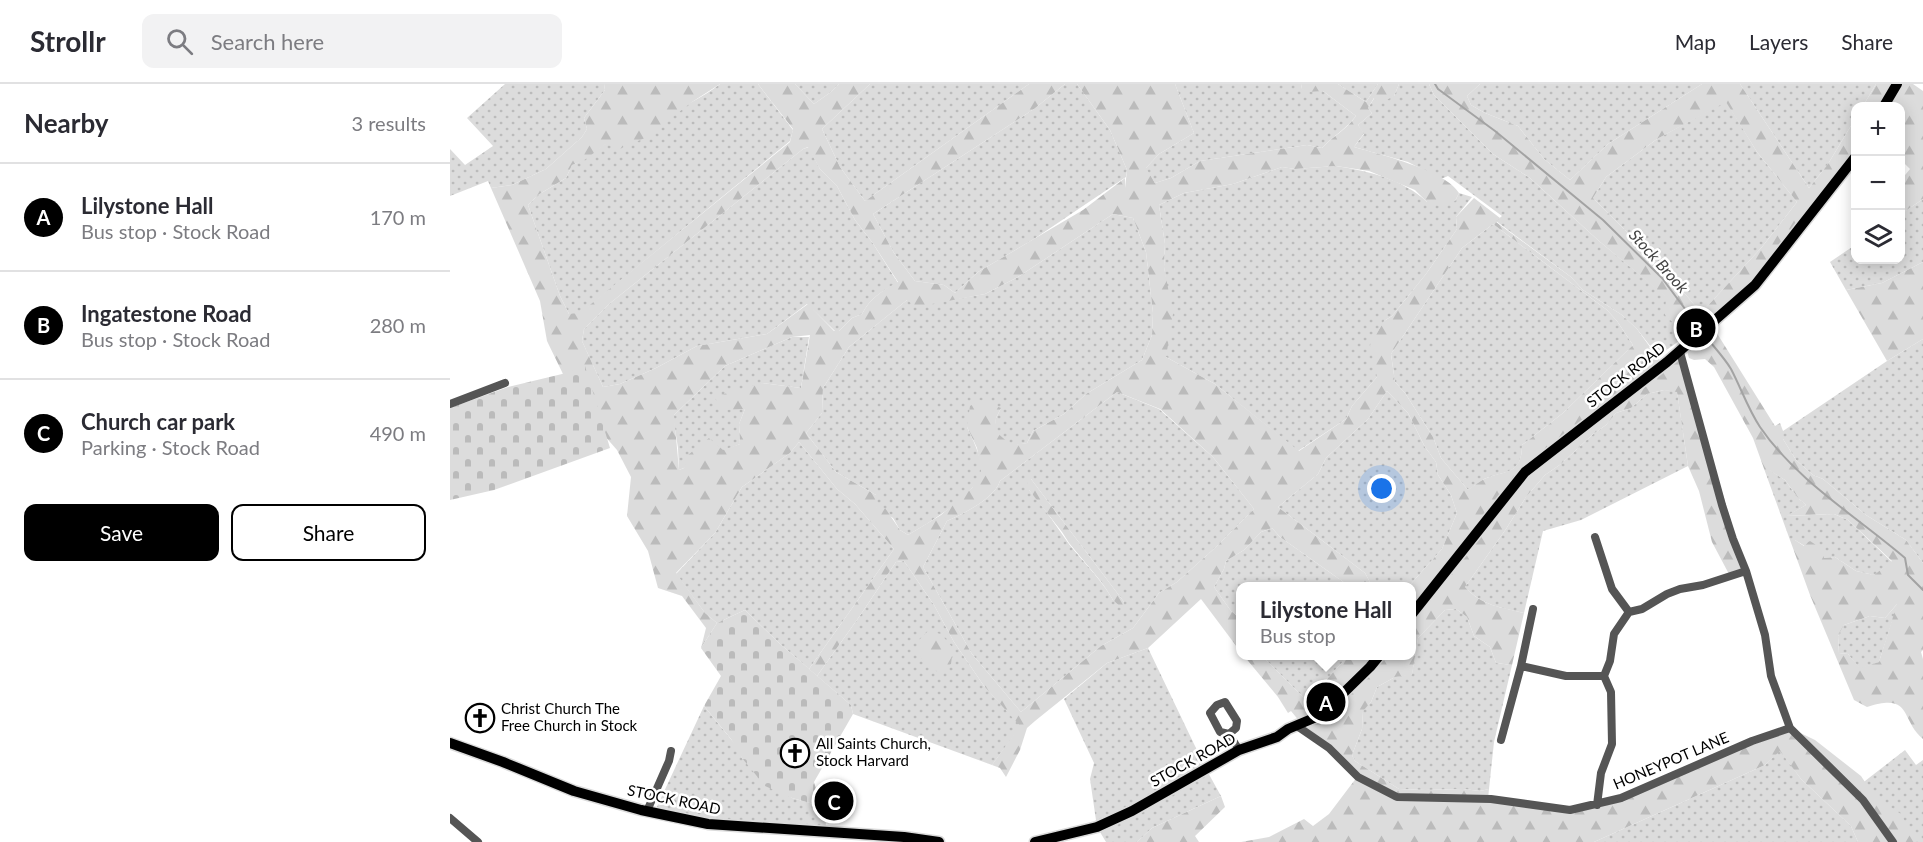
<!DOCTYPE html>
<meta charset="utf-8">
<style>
body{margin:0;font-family:Lato,sans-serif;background:#f2f2f3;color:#2b2b33}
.controls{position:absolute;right:18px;top:18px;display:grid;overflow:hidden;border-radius:12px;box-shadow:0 3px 15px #0003}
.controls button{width:54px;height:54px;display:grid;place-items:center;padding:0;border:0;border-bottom:2px solid #e1e1e2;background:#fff;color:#2b2b33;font:30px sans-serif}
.you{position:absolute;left:932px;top:405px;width:21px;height:21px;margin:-15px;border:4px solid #fff;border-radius:50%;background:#1a73e8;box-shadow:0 0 0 9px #1a73e833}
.badge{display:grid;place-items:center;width:39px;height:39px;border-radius:50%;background:#000;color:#fff;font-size:20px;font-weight:700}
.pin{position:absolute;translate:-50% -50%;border:3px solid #fff;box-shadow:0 2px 6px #0006}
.popup{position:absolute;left:786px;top:498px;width:180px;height:78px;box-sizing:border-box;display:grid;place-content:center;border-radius:12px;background:#fff;filter:drop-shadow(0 2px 4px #0005);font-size:20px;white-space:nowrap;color:#7c7c81}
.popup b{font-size:22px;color:#2b2b33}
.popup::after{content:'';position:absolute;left:50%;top:100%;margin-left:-12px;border:12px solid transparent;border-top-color:#fff}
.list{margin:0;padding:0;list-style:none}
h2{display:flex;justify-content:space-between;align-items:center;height:78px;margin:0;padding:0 24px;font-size:26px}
h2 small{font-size:20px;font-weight:400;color:#7c7c81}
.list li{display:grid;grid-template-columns:39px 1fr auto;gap:18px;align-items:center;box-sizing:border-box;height:108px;padding:0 24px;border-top:2px solid #e1e1e2}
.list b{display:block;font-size:22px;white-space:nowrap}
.list p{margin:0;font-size:20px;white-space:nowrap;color:#7c7c81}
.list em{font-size:20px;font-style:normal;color:#7c7c81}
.actions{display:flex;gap:12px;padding:18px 24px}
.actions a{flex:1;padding:14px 0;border:2px solid #000;border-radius:12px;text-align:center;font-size:21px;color:#000}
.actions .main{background:#000;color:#fff}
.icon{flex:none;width:33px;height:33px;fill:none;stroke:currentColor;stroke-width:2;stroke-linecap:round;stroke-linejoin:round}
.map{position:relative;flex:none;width:1473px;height:758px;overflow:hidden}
header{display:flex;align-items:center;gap:36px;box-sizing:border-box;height:84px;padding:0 30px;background:#fff;border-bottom:2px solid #e1e1e2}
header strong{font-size:28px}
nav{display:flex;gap:33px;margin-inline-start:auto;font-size:21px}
.search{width:420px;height:54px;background:#f2f2f3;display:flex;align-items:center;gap:15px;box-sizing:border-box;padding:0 21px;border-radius:12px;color:#7c7c81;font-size:22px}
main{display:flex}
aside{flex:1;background:#fff}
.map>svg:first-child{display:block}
.grass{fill:url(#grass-dots);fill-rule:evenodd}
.forest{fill:url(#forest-firs);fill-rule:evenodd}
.cemetery{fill:url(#cemetery-stones)}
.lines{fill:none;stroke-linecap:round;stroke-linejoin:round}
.stream{stroke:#a3a3a3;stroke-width:2}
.major-casing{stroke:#dbdbdb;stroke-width:13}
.minor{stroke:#555;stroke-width:8}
.major{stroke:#000;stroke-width:10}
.labels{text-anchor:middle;stroke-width:5;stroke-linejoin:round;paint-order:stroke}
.street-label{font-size:15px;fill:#000;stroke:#fff}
.poi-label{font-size:15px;fill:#000;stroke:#fff;text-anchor:start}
.water-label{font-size:16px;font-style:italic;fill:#444;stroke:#fff}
</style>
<header>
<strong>Strollr</strong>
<div class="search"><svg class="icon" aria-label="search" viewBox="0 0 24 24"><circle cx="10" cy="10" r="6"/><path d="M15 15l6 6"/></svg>Search here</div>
<nav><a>Map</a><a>Layers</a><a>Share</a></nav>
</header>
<main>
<aside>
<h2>Nearby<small>3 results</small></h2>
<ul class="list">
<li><span class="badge">A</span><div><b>Lilystone Hall</b><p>Bus stop · Stock Road</p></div><em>170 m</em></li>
<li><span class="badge">B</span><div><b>Ingatestone Road</b><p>Bus stop · Stock Road</p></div><em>280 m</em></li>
<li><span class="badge">C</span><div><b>Church car park</b><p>Parking · Stock Road</p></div><em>490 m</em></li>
</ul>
<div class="actions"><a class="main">Save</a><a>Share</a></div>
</aside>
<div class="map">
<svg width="1473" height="758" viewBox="0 0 1473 758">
<defs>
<pattern id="grass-dots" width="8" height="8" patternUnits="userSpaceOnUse" patternTransform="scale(1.5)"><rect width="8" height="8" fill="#dcdcdc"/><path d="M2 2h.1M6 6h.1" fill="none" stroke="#bbb" stroke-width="1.8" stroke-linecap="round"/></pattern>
<pattern id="forest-firs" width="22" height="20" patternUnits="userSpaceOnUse" patternTransform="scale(1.5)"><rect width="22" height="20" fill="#dcdcdc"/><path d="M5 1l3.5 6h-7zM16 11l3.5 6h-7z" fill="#bbb"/></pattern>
<pattern id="cemetery-stones" width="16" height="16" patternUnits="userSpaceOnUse" patternTransform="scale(1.5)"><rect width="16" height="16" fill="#dcdcdc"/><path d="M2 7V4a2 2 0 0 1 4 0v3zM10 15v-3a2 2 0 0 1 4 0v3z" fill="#bbb"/></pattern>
</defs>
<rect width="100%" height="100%" fill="#fff"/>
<path class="grass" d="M55,0H154L155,6L134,34L137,45L132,53L96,85L62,101L41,104L38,97L0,112V65L15,81L43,62L17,34Z
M270,0H308L343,46L340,57L130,230H119L110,212L78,121L88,111L116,94L122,81C136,76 145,66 157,59C194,38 236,26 270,0Z
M345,0H389L381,8L364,20Z
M420,0H579L415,117L390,83L372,45Z
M615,0H627L660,46L677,86L676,93L584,155L528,188L505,209L494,201L465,197L444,169L423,130L584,25Z
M725,0H851L852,5L873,7L906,32C896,45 883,52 872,64L857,61L750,77L721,94L705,99L695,85L709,70L744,49Z
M888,0H928L916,18Z
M949,0H979L984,11L1043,70L1080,94L1149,157L1217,213L1216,231L1236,252L1208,272L1187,245L1172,231L1133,206L1121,193L1046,137L1052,132L998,92L991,95L958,78L904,63L914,50L908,41L922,29L918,24L925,13L944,12Z
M1030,0H1252L1158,60L1120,96L1094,75L1068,42L1035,29L1021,21L1017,12Z
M1290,0H1426L1413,22H1406L1405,35L1378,80L1359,104Z
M1276,17L1307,68L1347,118L1312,163L1251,229C1218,188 1180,151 1143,114L1156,93L1207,55Z
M359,63L370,85L387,102L405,136L422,158L448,199C432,207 420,214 412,230L402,234L389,247H385L357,220L317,250L247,262L206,284L170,300L153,303L132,257L134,245L159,220L353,65Z
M886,82C918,87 953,95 977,118L1005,117L1009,109L1022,113L1006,133L1007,145L976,190L942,232L934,237L927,293L902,322L896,335L848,367L765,300L716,273L717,205L714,183L715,160L709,121L734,109L783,100L832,83L845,85Z
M1473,115V178L1432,199L1396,206L1380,178L1405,161L1406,176H1450L1451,130Z
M663,130L683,134L696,168L703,229L702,251L692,276L636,310L614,330L583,347L577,359L561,362L544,347L546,334L551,324L517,343C522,354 533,375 531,388C526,411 477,440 458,451L450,446L443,434L426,423V411L386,388L356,349L372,329L373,304L399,263L457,216L488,218L535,210L568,193Z
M1043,140L1157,226L1167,237L1183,261L1113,329L1072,361C1072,392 1055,386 1034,395C1029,398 1023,403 1018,406L991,374L983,353L955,309L945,298L941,270L1012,164Z
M342,253H359L351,304L312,299L295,325L289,340L290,360L229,386L228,364L223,332L275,282Z
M1473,255V479L1456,456L1416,431L1373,395L1363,391L1346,376L1333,355V347L1437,277Z
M1214,306L1227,307L1238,382L1131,436L1093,447L1074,529C1052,524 1031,521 1015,503L1056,445L1076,413L1095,391L1111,380L1142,351L1156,341L1166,329L1181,324L1197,310Z
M937,307L958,329L975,363L986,378L988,391L1001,411L1007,429L992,465L959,502H922L915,489L828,423L868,390L876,374L918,335Z
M667,308L709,325L763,373L804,425L766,463L727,498L709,509L683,544L651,562L571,628L522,570L473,483L497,437C513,430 545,414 550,397ZM581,395L674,518L663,516C651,495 634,479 619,460C606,442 594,423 579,406Z
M349,358L387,405L405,420L444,465L359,585L329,559L295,526L267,539L255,529L226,490L265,449L292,403L340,369Z
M1318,385L1335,396L1348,414L1356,421L1337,432L1384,430L1398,436L1442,478L1424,491L1406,487L1385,473L1374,474L1345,456H1340L1317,393Z
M822,444L830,453L899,502H790V534L781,527L764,503L774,485L776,477L794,466L811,448Z
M454,477L484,521L504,558L534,602L571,642L542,681L403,630L401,621L367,592L409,533L446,478Z
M1448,519L1429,578L1410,585L1398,570L1389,569L1388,552L1394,541L1420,532L1435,534Z
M1006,525L1017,533L1024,552L1040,563L1046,579L1062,581L1044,658L1039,705L1030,707L1013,705L975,706L949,705L905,677L902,671L912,645L913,626L921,618L927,603L945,593L962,590L968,554L995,526Z
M698,564L756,685L771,712L702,744L687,758H656L647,743L640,695L644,679L614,615L657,579Z
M812,572H898L857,617Z
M254,622L289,665L292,674L342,714L371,722L375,724L376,744L361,748L204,729Z
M1330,666L1351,695L1401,742L1408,758H1144L1315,681Z
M1455,666L1466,681L1473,676V758H1453L1406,704Z"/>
<path class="forest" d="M154,0H270L242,18L195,54L169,65L156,60L133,77L122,81L116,94L88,111L78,121L110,212L119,230L130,229L340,58L343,45L308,0H345L364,20L381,8L389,0H420L372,45L390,83L415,117L579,0H615L584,25L423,130L444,169L465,197L494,201L505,209L528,188L633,126L675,94V104L677,86L660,46L627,0H725L744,49L709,70L696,84L705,99L721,94L750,77L857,61L872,64C883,52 897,45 906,32L873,7L857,8L852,5L851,0H888L916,18L928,0H949L944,12L929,20L924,14L918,24L922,29L908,41L914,49L904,63C929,70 997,87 1009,109L1005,117L993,123L977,118L965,106L919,87L886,82L845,85L832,83L783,100L734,109L709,121L715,160L714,183L723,230L716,273L765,300L849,367L896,335L902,322L927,293L920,261L934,237L942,232L976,190L1007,145L1006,133L1024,114L1050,134L1046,138L1121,193L1133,206L1172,231L1187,245L1213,281L1230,268L1296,487L1280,492L1262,458L1249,407L1238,382L1227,308L1214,306L1197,310L1181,324L1166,329L1156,341L1142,351L1111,380L1095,391L1076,413L1056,445L1015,503C1032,522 1051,523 1074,529L1062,581L1046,579L1040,563L1024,552L1017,533L1006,525L995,526L968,554L962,591L945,593L927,603L921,618L913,627L912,645L902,671L905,677L949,705L975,706L1013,705L1030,707L1039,705L1038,715L1120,726L1147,721L1340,644L1365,656L1411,692L1425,713L1451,730L1466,758H1408L1401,742L1351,695L1330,667L1315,681L1144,758H791L819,753L854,735L863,742L879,730L907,693L850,638L841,627L838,629L828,613L794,572H812L857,617L898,572H962V502H959L992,465L1007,429L1001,411L988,391L986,378L975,363L958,329L937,307L918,335L876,374L868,390L828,423L915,489L922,502H899L830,453L822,444L811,448L794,466L776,477L774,485L764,503L781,527L790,534V567L751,515L698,564L657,579L585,637L577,644L570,666L556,693L550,684L542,681L570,642L534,602L504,558L484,521L454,477L446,478L409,533L367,592L359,585L444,465L405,420L387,405L349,358L340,369L292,403L265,449L226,489L255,529L267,539L251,564L256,544L232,512L208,504L198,467L177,432L181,393L167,366L139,334L113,290L97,257L90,217L41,104L62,101L96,85L132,53L137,45L134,34L155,6ZM358,63L370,85L387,102L405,136L422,158L448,198C432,207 420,214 412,230L402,234L389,247H384L358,220L317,250L247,262L206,284L170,300L153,303L132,257L134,245L159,220L353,65ZM663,130L683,134L696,168L703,229L702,251L692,276L636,310L614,330L583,347L577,359L561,361L545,347L546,334L551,324L530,316L520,322L517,343L527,364L531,387L522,404L491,431L458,451L450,446L435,424L426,423V411L386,388L356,349L372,329L373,304L399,263L457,216L466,223L535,210L568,193ZM1043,140L1157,226L1167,237L1183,261L1113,329L1072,361C1072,391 1055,386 1034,395C1029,398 1023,402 1018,406L991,374L983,353L955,309L945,298L941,270L1012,164ZM360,251L351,304L312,299L264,313L274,326L295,325L289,340L290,360L273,366L259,354L238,371L234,384L229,386L224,331L275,282L342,253ZM667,308L710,325L763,373L804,425L766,463L727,498L709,509L683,544L651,562L571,628L522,570L473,483L497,437C513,430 545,414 550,397Z
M979,0H1030L1017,12L1021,21L1035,29L1068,42L1094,75L1120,96L1158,60L1252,0H1290L1359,104L1378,80L1405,35L1406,72L1305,201L1263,243L1325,342L1330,339L1333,347V355L1346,376L1363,391L1373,395L1416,431L1456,456L1473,479V566L1471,568L1473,575V655C1450,636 1463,608 1417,623L1404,616L1360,511L1340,456H1345L1354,462L1360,457L1372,465L1374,474L1385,473L1406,487L1424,491L1442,477L1398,436L1384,430L1336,432L1356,421L1348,414L1335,396L1319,386L1317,393L1303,354L1264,283L1255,275L1244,276L1239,274L1236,263L1242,257L1215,231L1216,213L1149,157L1080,94L1043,70L984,11ZM1276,18L1307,68L1347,118L1312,163L1251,229C1218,188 1180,151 1143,114L1156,93L1207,55ZM1447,520L1429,578L1410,584L1398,570L1389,569L1388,552L1394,541L1420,532L1435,534Z
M1426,0H1463L1473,7V115L1451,130V96L1460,85L1451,76L1450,22H1413Z
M1473,178V255L1437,277L1396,206L1432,199Z
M576,393L581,395L674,518L673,525L663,516L653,500L619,459L612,448L579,406Z
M478,547L491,550L503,564L501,580L488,588C473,579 470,576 467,558Z
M771,712L775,723L745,752L749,758H687L702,744Z"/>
<path class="cemetery" d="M135,282L160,364L44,406L0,416V324L58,303L112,290Z
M295,526L329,559L401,621L403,630L364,698L371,722L342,714L315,702L292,674L281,655L254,622L271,592L251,564L267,539Z"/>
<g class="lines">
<path class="stream" d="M985,0L988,5L1045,47L1153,136L1212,194L1250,245
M1253,249C1262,261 1274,273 1281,285C1291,304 1298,325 1310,343C1346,396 1407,433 1455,474L1458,491L1473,506"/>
<g class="major-casing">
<path id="major" d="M1434,22L1447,0
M962,530L1075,388L1217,278L1305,201L1406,72
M0,659L53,678L124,707L191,726L258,740L454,753L489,758
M585,758L647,743L682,727L789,666L827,653L838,645L864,634L877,625L920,583L929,572"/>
</g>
<path class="minor" d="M1230,268L1272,421L1283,455L1296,487L1315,551L1321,592L1340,644L1413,716L1443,758
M0,320L55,299
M1145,453L1162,505L1179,528
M1083,525L1071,582L1116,592H1154
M847,642L879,664L908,693L947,713L1041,715L1120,726L1171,714L1302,657L1340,644
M779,650L786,644L787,637L775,618L767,621L760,629L770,648L779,650L789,666
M1051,656L1071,582
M1147,721L1151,689L1162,660L1161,608L1154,592L1160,577L1164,550L1179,528L1192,525L1217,510L1230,505L1253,501L1296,487
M197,727L219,677L221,667
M0,734L28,758"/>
<use href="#major" class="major"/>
</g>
<defs>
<g id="church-ring" transform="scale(1.5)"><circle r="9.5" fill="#fff" stroke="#000" stroke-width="1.5"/><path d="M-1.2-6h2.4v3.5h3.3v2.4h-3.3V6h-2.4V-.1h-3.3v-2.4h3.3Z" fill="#000"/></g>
</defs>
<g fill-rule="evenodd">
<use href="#church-ring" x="30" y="634"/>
<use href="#church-ring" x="345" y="669"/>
</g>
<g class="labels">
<g class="street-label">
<text transform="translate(1176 291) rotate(-38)" y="5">STOCK ROAD</text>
<text transform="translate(743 676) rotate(-29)" y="5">STOCK ROAD</text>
<text transform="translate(1221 677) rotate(-23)" y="5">HONEYPOT LANE</text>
<text transform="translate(224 716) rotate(12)" y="5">STOCK ROAD</text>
</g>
<g class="poi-label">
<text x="51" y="630">Christ Church The<tspan x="51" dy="17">Free Church in Stock</tspan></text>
<text x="366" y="665">All Saints Church,<tspan x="366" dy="17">Stock Harvard</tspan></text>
</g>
<g class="water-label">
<text transform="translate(1209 177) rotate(48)" y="6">Stock Brook</text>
</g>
</g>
</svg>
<div class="controls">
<button>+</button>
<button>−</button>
<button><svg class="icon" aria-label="layers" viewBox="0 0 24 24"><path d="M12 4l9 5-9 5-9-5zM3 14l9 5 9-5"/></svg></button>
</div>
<div class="you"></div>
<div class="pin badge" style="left:876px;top:618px">A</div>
<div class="popup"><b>Lilystone Hall</b>Bus stop</div>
<div class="pin badge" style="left:1246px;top:244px">B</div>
<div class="pin badge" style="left:384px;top:717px">C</div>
</div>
</main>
